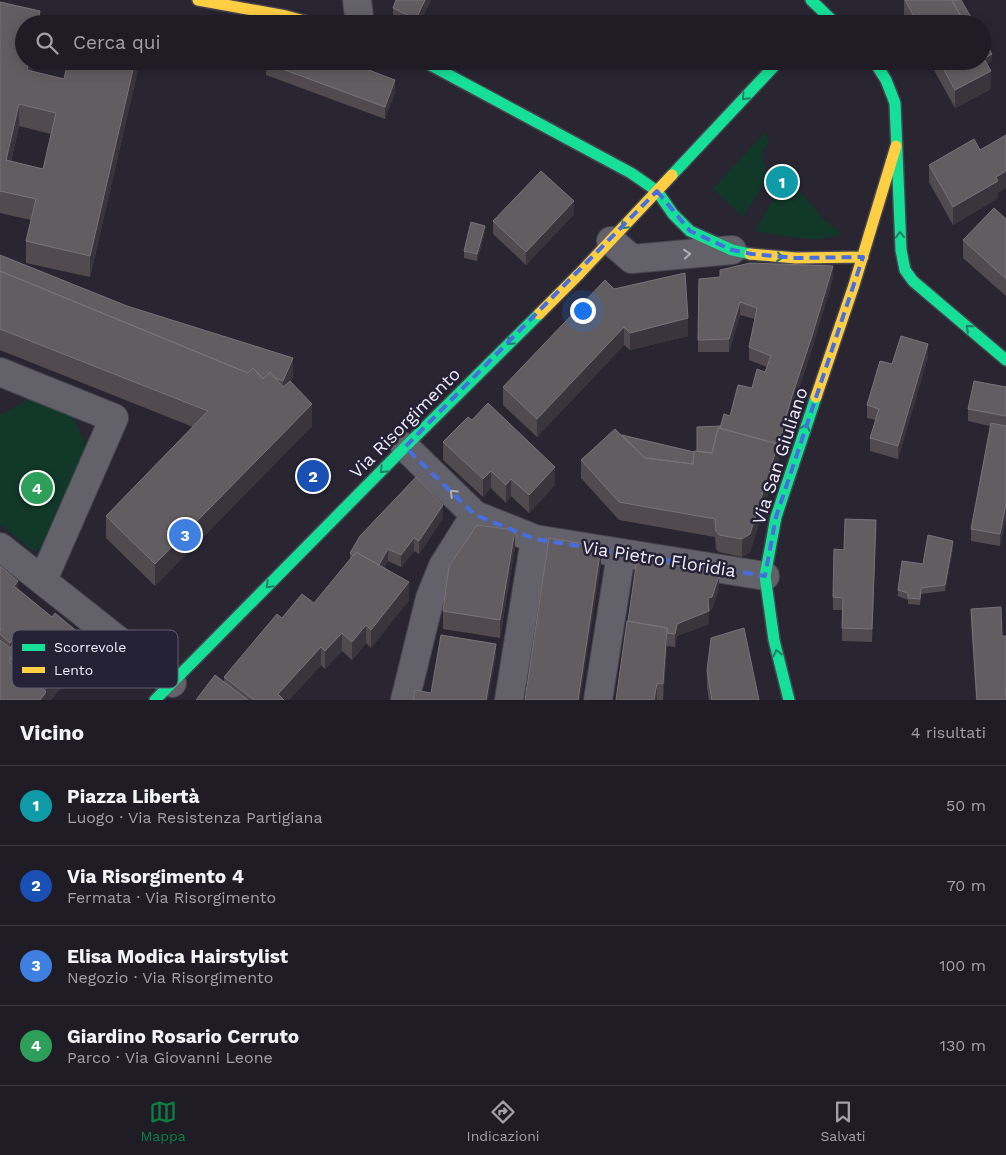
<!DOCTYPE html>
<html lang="it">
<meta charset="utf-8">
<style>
body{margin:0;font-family:"Work Sans",sans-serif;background:#2c2932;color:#f1f3f6}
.you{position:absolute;left:582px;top:310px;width:18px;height:18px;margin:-12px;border:4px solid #fff;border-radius:50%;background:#1a73e8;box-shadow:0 0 0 8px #1a73e833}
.badge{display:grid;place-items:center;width:32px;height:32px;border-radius:50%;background:#0b8043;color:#fff;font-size:16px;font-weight:700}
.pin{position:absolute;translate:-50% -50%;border:2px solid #fff;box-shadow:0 1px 5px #0006}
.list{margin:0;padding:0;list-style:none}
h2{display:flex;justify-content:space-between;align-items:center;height:65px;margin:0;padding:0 20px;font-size:21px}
h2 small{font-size:16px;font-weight:400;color:#a1a1a7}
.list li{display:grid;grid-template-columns:32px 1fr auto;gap:15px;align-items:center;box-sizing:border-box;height:80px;padding:0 20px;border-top:1px solid #3c3a43}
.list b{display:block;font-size:19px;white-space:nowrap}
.list p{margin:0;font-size:16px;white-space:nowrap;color:#a1a1a7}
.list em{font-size:16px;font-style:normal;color:#a1a1a7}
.icon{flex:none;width:28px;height:28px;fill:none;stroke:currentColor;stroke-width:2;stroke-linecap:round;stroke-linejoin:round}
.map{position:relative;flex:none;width:1006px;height:700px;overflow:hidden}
.search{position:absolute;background:#1f1c26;box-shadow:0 2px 12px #0003;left:15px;right:15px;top:15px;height:55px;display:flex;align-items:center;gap:12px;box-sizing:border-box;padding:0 18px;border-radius:28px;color:#a1a1a7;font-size:19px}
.sheet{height:385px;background:#1f1c26}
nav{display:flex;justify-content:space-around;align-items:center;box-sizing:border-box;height:70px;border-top:1px solid #3c3a43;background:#1f1c26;font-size:14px;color:#a1a1a7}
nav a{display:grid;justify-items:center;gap:2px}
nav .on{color:#0b8043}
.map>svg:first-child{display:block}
.green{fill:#113829}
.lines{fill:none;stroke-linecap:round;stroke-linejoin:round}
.street-casing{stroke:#46444e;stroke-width:30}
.fast-casing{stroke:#46444e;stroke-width:14}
.slow-casing{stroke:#46444e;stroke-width:14}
.street{stroke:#63626a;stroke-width:28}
.fast{stroke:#16e098;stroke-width:11}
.slow{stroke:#ffcf43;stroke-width:11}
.wall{fill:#514b4f;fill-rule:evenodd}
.shaded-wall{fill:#3a353c}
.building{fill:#625d61;stroke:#78737a;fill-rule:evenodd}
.oneway{stroke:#1e8167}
.oneway2{stroke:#b0aeba}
.marked{fill:none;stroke:#476edf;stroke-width:4;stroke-dasharray:10 6;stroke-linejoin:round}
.labels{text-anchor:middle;stroke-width:5;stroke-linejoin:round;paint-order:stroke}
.street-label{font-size:18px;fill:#efedfb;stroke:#262236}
.key{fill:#262236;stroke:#625f71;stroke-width:1}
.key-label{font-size:14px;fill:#efedfb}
</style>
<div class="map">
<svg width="1006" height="700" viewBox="0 0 1006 700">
<rect width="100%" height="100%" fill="#292632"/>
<path class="green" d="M765,132L769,142L762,154L767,178L743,217L713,189Z
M781,186H796L823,219L841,233C823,245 776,235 755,231Z
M36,395L68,407L90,453L46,548L33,551L0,524V415Z"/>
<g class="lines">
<g class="street-casing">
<path id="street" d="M357,0L360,24
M611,241L632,259L732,250
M0,372L114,418L43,580
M405,447L475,515L535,539L765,576
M0,547L172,683
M405,700L430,598L443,566L475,515
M509,700L535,539
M598,700L621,554"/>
</g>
<g class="fast-casing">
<path id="fast" d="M811,0L836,24
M423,61L631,173L657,191L673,214L690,231L732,250L750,254
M874,61L886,80L895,103L901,250L905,270L913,281L1006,360
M672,175L779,61
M155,700L405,447L539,314
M789,700L774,640L765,576L776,517L816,397"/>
</g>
<g class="slow-casing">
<path id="slow" d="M198,0L286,16L316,24
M750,254L796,258L863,257
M539,314L579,274L672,175
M816,397L854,285L896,146"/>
</g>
<use href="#street" class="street"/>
<use href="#fast" class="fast"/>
<use href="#slow" class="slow"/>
</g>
<path class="wall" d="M396,0H431L419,24H400L393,20V8Z
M904,0H952L975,24H908L904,16Z
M0,2L40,24L32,71L64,79L68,61H140L90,277L26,263V241L31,220L0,213ZM19,126L51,134L43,169L11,162Z
M929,61H992L987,64L991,89L955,108Z
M266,63L395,92L385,119L266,75Z
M929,165L998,193V198L953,225L929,182Z
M574,214L526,265L493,234V221Z
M1006,219V296L963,258V240Z
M485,232L477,261L464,258V251Z
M0,255L293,376L291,381L312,426L155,586L106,538V516L193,427L0,350Z
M833,278L812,349L791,412L778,462L750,552L742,557L719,552L716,549L715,537L619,520L581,478V460L622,435L694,452L697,451L730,416L765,372L767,367L749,360V347L755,319L740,315L729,352H698L699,279Z
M614,289L688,336L630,350L624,345L537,437L503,405V387Z
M928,357L898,459L870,451V438L876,420L867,418V405L892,364Z
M1006,387V517L1000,546L971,541V529L990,426L968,421V409Z
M472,420L555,485L529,513L511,496L506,503L491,488L483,497L443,460V442Z
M443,518L419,554L414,551L401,567L388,561L384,568L409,600L371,648L366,643L352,660L342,651L325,669L321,665L289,700H196L224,682V677L282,618L314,603L350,560V553Z
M876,532L872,642L842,641V610H833V597L844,550Z
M515,547L500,638L443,629V611Z
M953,548L945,591L921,594L920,605L908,604V600L898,596V590L923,564Z
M0,566L18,589L86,656L51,700H0Z
M719,589L712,609L709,610V624L677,636L675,647L667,646L663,700H616L627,621Z
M971,609L1002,636H1006V700H976L971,622Z
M707,671L759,700H709L707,688Z"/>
<path class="shaded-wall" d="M425,0H431L419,24H416V19Z
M40,11V24H38Z
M992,54V61L980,68L982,60Z
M29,61H34L27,92V70Z
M135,61H140L90,277V256Z
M991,71V89L955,108V90Z
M395,80V92L385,119V107Z
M19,104V126L6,182V160Z
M1006,171V188L998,193V198L953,225V207L996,177Z
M574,201V214L526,265V252Z
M485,226V232L477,261V254Z
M833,266V278L812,349L791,412L778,462L750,552L742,557V539L778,444Z
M740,302V315L729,352V339Z
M688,318V336L630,350V333Z
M624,327V345L537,437V419Z
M928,344V357L898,459V446Z
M293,358V376L283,399V381Z
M312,404V426L155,586V564Z
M555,467V485L529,513V495Z
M491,471V488L483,497V479Z
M511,479V496L506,503V485Z
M1006,504V517L1000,546V534Z
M443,505V518L419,554V541Z
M876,520V532L872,642V629Z
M515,530V547L500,638V620Z
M414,538V551L401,567V555Z
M953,541V548L945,591V585Z
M601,547V565L580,700H578Z
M388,549V561L376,581V569Z
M719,576V589L712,609L708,610V598Z
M18,581V599L14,586Z
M409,582V600L371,648V630Z
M709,611V624L677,636L675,647V634L677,624Z
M366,625V643L352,660V642Z
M667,628V646L663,700V684Z
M342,633V651L325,669V651Z
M13,639V657L10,658V661V643Z
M86,639V656L51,700H46V687Z
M496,644V657L488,700H486Z
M321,647V665L289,700H278V694Z
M657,683V700H654Z
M46,692V700H40Z"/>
<path class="building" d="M396,0H425L416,19L393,8Z
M905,0H952L965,24H918Z
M953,0H961L975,24H965L952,1Z
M0,2L40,11L38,24H24V61H29L27,70L64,79L68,61H135L90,256L26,241L36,199L0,191ZM19,104L56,113L43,169L6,160Z
M77,21L90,24H76Z
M982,37L992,54L984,59L982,55Z
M982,55L991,71L955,90L939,61H982Z
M266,61H345L395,80L385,107L266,63Z
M1006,135V171L996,177L998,181L953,207L929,165L974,139L980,150Z
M541,171L574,201L526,252L493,221Z
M994,208L1006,219V279L963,240Z
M471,222L485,226L477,254L464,251Z
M0,255L127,306L293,358L283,381L275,378L270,372L263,379L253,368L248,373L0,271Z
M750,263L833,266L812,336L791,399L778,449V444L720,428L724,414L730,416L738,385L752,388L757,369L765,372L771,356L749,347L757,308L740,302L729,339L698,340L699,279L720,277V270Z
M0,271L248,373L253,368L263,379L270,372L283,387L290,381L312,404L155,564L106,516L208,411L0,329Z
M685,273L688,318L630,333L624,327L537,419L503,387L605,280L614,289Z
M901,336L928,344L898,446L870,438L879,409L867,405L880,361L892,364Z
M974,381L1006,387V416L968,409Z
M488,403L555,467L529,495L511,479L506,485L491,471L483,479L443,442L468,417L472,420Z
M991,423L1006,426V504L1000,534L971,529Z
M720,426V428H718L712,453L697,451V427Z
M718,428L778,444L750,534L742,539L719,535L716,531L715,519L619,502L581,460L615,429L645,458L693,464L694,451L712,453Z
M622,435L694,452L693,464L645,458Z
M416,477L443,505L419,541L414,538L401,555L388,549L379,565L356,552L354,556L350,553L360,536Z
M845,519L876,520L872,629L842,628L843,598L833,597L834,549L844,550Z
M477,525L515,530L500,620L443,611L449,566Z
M928,535L953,541L945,585L921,588L920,599L908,598V593L898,590L902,561L923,564Z
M549,538L601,547L578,700H525Z
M356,552L409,582L371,630L366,625L352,642L342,633L325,651L321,647L278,694L284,700H254L224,677L277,614L282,618L302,594L314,603Z
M637,559L681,566L719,576L712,597L708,598L709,611L677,624L675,634L667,633V628L628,621Z
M0,566L18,581L14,586L52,617L55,613L86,639L46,687L10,658L21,646L13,639L10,643L0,634V631L1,629L0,628Z
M1001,607L1002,636H1006V684H1005L1006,700H977L971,609Z
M627,621L667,628L663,684L657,683L654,700H616Z
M744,628L759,700H712L707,671L711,638Z
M441,635L496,644L486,700H413L415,690L431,693Z
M0,640L10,648L13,644L18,649L10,658V663L46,692L40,700H1L0,699Z
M215,675L248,700H196Z"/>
<defs><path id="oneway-chevron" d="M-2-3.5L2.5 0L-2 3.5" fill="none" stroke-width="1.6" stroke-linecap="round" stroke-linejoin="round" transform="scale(1.25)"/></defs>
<g class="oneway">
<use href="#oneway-chevron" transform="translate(745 97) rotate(133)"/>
<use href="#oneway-chevron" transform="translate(624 226) rotate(133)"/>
<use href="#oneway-chevron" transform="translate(900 235) rotate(-92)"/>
<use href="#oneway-chevron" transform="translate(780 257) rotate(6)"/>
<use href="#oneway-chevron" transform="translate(969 328) rotate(-139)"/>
<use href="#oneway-chevron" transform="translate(510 342) rotate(135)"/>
<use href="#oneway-chevron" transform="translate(806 427) rotate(-71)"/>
<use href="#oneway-chevron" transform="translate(383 470) rotate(135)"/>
<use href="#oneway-chevron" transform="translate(269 585) rotate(135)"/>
<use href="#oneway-chevron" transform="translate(777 653) rotate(-104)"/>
</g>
<g class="oneway2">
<use href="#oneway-chevron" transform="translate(687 254) rotate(-5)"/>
<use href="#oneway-chevron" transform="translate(453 493) rotate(-136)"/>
</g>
<path class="marked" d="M657,191L690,231L732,250L752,254L796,258L863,257L776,517L765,576L535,539L475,515L405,447Z"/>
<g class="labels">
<g class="street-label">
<text transform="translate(405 423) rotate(-45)" y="6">Via Risorgimento</text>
<text transform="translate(780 456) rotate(-72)" y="6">Via San Giuliano</text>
<text transform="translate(659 559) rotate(9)" y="6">Via Pietro Floridia</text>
</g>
</g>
<rect x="12" y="630" width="166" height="58" rx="8" class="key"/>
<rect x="22" y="644" width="23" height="7" fill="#16e098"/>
<rect x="22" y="667" width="23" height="6" fill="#ffcf43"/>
<g class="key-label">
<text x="54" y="652">Scorrevole</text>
<text x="54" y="675">Lento</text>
</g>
</svg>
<div class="you"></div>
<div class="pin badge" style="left:782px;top:182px;background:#0f9aa8">1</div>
<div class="pin badge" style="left:313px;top:476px;background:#1a4fb4">2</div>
<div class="pin badge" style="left:185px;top:535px;background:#3f7fe0">3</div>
<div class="pin badge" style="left:37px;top:488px;background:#2e9e5b">4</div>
<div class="search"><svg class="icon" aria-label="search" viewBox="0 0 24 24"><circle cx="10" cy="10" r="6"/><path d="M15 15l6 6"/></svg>Cerca qui</div>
</div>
<section class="sheet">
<h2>Vicino<small>4 risultati</small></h2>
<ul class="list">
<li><span class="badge" style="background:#0f9aa8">1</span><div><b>Piazza Libertà</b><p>Luogo · Via Resistenza Partigiana</p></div><em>50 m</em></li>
<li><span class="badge" style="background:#1a4fb4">2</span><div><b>Via Risorgimento 4</b><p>Fermata · Via Risorgimento</p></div><em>70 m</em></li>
<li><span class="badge" style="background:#3f7fe0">3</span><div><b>Elisa Modica Hairstylist</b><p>Negozio · Via Risorgimento</p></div><em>100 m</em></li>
<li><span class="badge" style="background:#2e9e5b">4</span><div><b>Giardino Rosario Cerruto</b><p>Parco · Via Giovanni Leone</p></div><em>130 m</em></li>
</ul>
</section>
<nav>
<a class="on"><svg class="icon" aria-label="map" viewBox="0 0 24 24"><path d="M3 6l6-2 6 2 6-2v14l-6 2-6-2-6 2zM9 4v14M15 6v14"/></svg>Mappa</a>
<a><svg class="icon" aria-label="directions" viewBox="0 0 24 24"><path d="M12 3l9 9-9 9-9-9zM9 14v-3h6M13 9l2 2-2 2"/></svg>Indicazioni</a>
<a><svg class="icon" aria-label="saved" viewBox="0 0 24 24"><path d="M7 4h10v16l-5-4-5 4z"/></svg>Salvati</a>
</nav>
